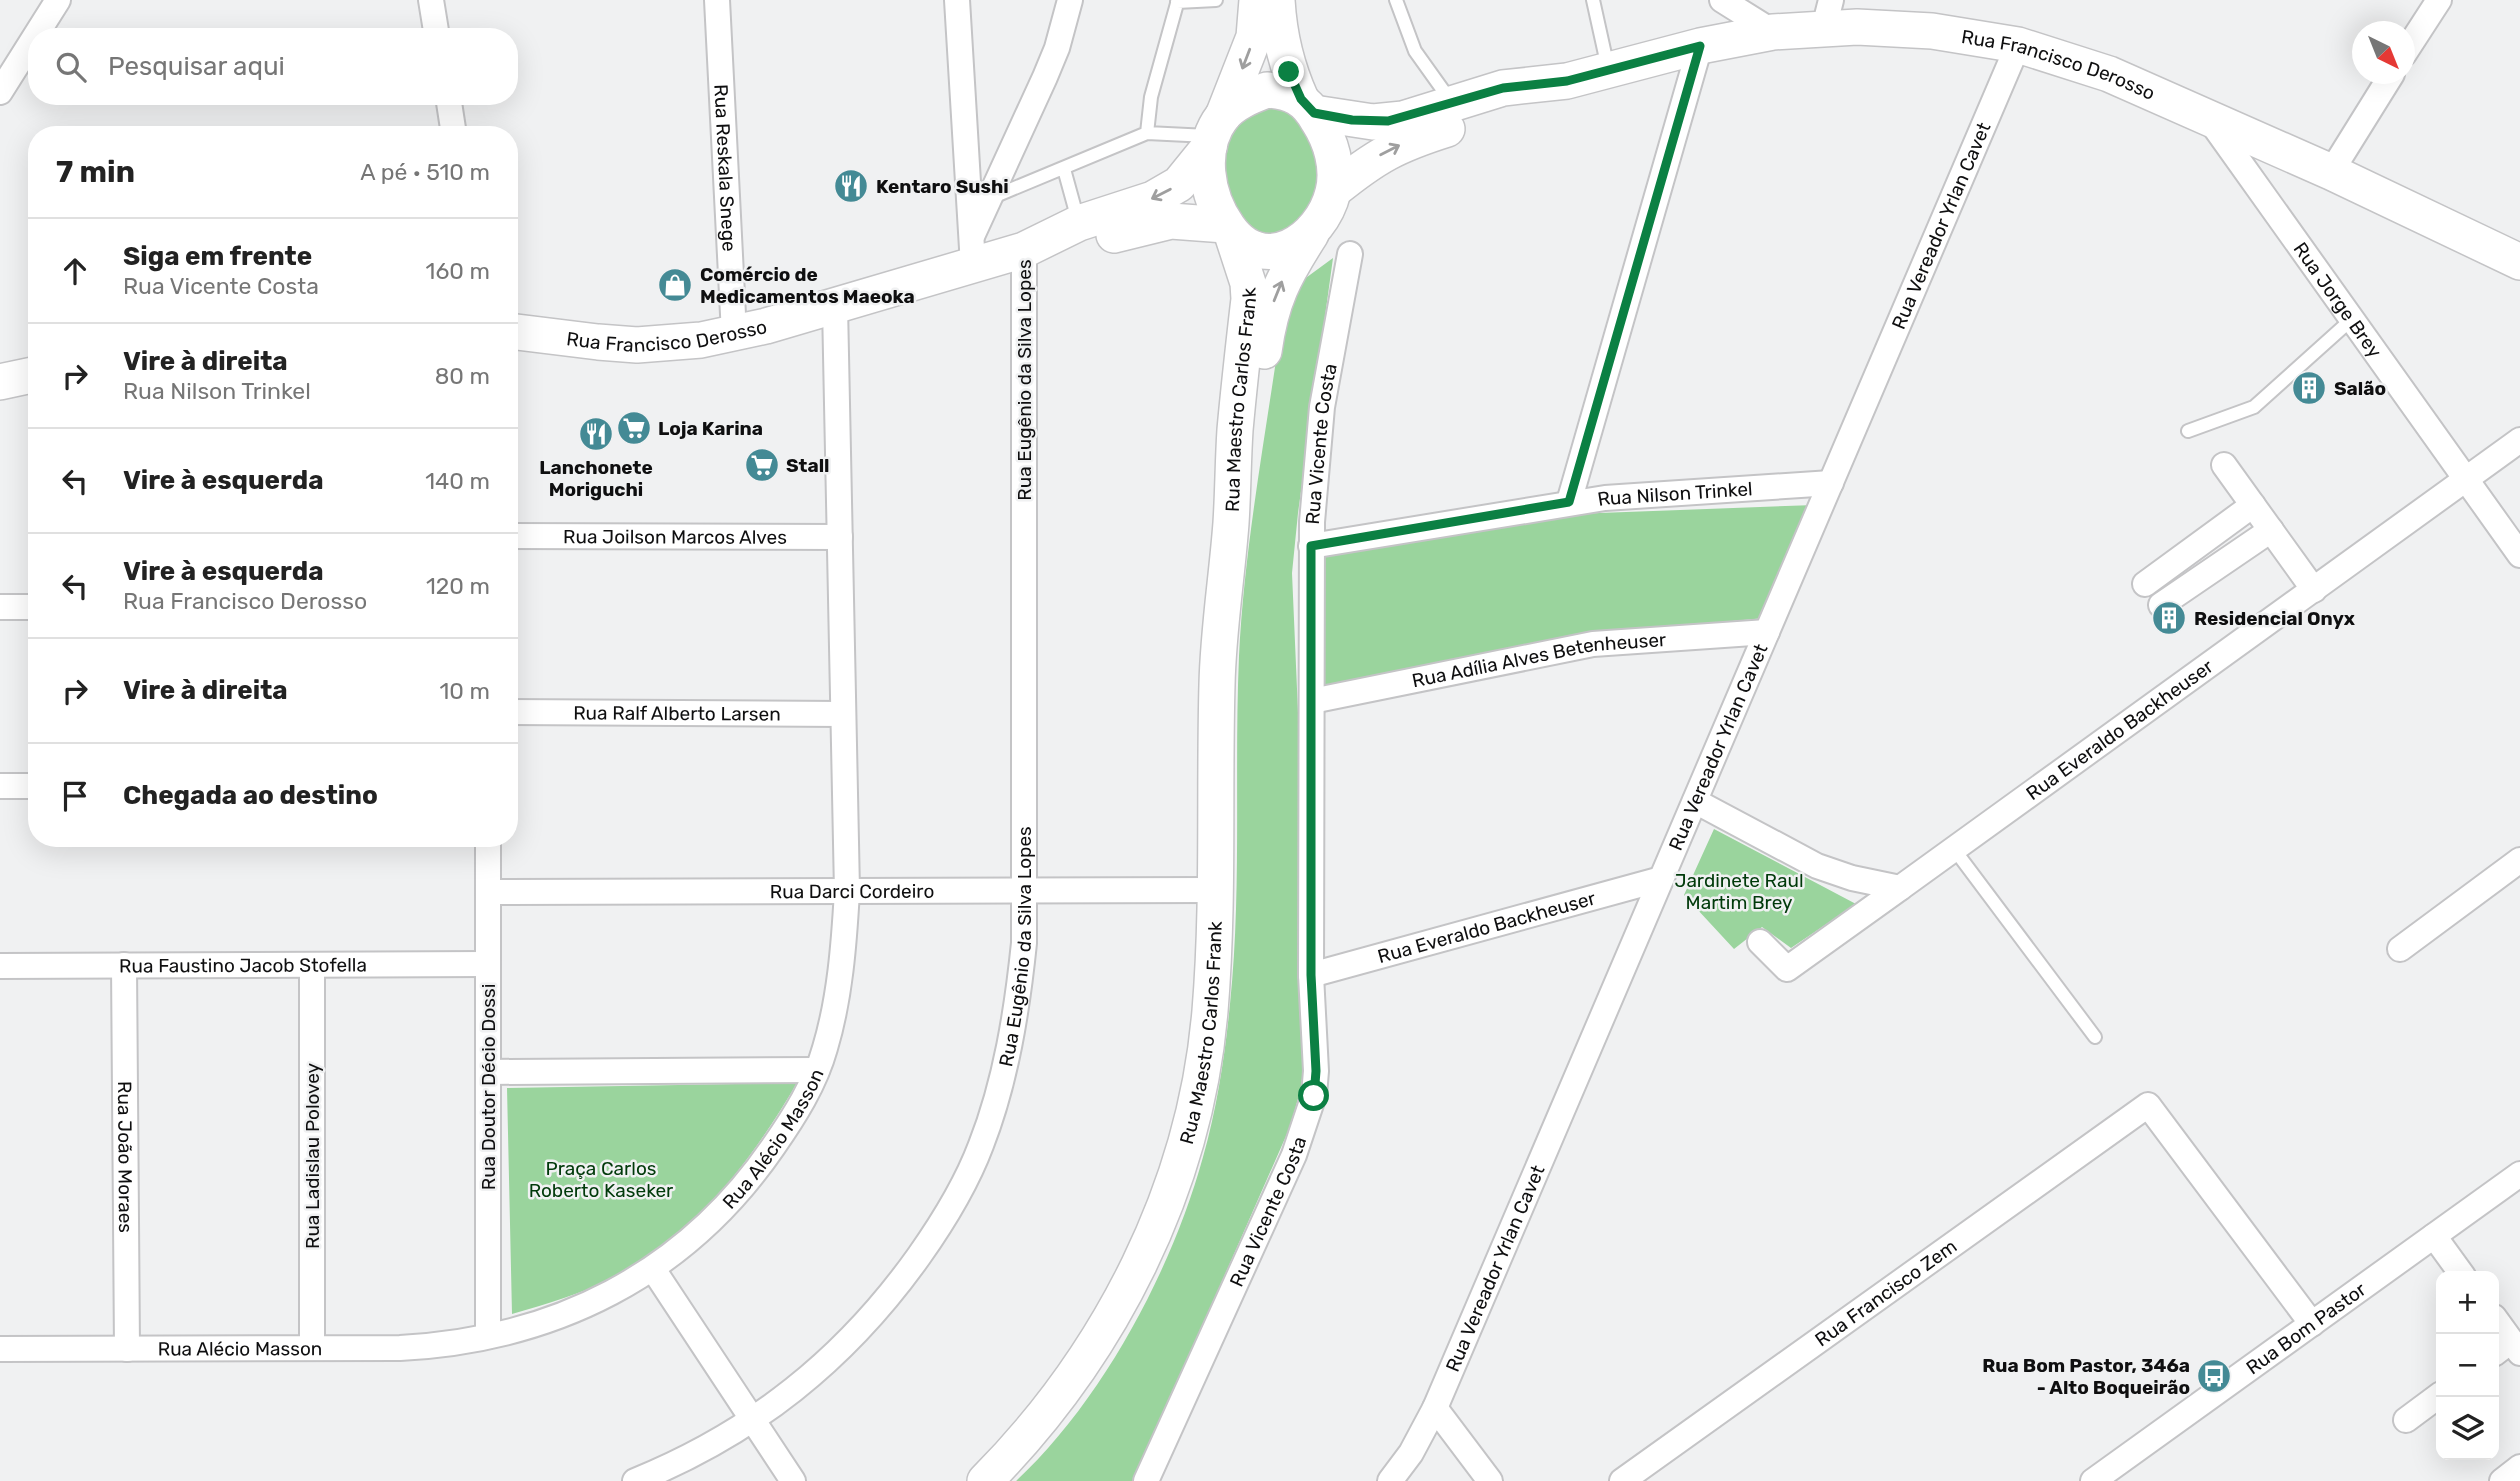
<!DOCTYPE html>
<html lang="pt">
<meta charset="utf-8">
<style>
body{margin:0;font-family:Rubik,sans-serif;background:#f2f2f2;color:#222}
.controls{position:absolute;right:21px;bottom:21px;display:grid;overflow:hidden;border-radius:14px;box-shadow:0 7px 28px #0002}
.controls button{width:63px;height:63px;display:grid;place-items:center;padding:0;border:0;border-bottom:2px solid #e0e0e0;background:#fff;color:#222;font:35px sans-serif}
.compass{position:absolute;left:2352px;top:21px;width:63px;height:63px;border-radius:50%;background:#fff;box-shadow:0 7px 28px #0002;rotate:137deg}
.stop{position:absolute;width:21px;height:21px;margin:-16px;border:5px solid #0b8043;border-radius:50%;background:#fff}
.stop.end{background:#0b8043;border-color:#fff;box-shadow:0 2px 7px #0008}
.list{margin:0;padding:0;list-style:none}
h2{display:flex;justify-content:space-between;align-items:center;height:91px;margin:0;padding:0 28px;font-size:30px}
h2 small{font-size:23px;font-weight:400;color:#767676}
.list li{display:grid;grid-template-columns:46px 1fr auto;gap:21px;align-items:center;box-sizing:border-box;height:105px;padding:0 28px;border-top:2px solid #e0e0e0}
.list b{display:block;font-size:26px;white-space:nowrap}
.list p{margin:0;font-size:23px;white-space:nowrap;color:#767676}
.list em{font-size:23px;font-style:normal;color:#767676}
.icon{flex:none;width:38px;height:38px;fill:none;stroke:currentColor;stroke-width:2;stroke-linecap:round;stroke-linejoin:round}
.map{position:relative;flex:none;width:2520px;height:1481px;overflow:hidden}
.search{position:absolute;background:#fff;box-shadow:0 7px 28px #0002;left:28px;top:28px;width:490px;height:77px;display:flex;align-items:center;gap:18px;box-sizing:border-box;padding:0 24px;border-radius:28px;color:#767676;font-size:26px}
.panel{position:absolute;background:#fff;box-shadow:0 7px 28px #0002;left:28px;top:126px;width:490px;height:721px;border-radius:28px}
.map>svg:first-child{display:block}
.green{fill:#9ad49d}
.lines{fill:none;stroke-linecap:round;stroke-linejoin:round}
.lane-casing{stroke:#c4c4c6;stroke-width:16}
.street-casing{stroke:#c4c4c6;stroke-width:28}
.secondary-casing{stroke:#c4c4c6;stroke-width:38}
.lane{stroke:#fff;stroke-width:12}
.street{stroke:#fff;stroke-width:24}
.secondary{stroke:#fff;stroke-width:35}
.oneway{stroke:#9f9f9f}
.route{stroke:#0b8043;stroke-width:9}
.labels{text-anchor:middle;stroke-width:5;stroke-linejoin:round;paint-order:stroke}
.street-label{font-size:19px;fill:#0f0f10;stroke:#f0f1f2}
.poi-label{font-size:19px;font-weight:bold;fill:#0f0f10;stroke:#f0f1f2;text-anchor:start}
.park-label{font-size:19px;fill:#003a0a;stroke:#f0f1f2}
</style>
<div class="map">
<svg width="2520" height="1481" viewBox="0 0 2520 1481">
<rect width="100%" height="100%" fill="#f0f1f2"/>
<path class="green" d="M1277,104L1307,124L1325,183L1294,232L1261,237L1233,215L1219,158L1238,114Z
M1333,258L1298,513L1292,573L1298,712L1305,1050L1301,1088L1290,1127L1134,1481H1016C1102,1401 1172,1270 1203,1157C1217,1108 1225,1055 1230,1004C1242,889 1234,772 1239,656C1244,553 1263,450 1278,347L1287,313L1303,280Z
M1815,505L1765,618L1591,634L1324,688L1322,554L1572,514Z
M1714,829L1856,904L1791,948L1762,927L1734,949L1684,895Z
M797,1083C751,1161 695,1237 613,1278C581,1294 546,1304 512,1314L507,1088Z"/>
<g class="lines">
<g class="lane-casing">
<path id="lane" d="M1396,0L1415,51L1450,100
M1593,0L1608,68
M1177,2L1216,0
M1147,133L1208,136
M1064,169L1078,220
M993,197L1147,133L1151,97L1178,0
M2188,431L2254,407L2352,319
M1954,849L2095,1037"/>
</g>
<g class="street-casing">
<g id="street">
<path d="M431,0L437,37"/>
<path id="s1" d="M717,0L734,334"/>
<path d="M957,0L973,265"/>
<path d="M1722,0L1773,32"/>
<path d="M1824,28L1831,0"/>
<path d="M2404,54L2439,0"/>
<path d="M0,92L58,0"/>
<path d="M448,96L454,135"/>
<path id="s2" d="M2209,119L2520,555"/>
<path d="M2331,172L2392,74"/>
<path d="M973,234L1045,77L1057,48L1070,0"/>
<path d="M2224,465L2314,590"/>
<path d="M1569,502L1700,46"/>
<path id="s3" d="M509,536L840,537"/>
<path id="s4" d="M1311,546L1605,498L1831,483"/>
<path d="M2145,584L2253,505"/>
<path d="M2161,605L2271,530"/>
<path d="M0,607H37"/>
<path id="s5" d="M1312,701L1593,644L1767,632"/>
<path id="s6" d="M509,712L843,714"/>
<path d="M0,786H37"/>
<path id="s7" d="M1695,801L1817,866L1852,878L1900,888L2520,440"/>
<path d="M488,838V1336"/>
<path id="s8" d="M488,892L1215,890"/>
<path d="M1760,942L1787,969L1900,888"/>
<path d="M2400,949L2520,860"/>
<path id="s9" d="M124,965L127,1349"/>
<path id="s10" d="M0,966L488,964"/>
<path id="s11" d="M1311,975L1661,879"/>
<path d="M488,1072L817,1070"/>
<path d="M2434,1236L2463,1276"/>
<path d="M653,1269L793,1481"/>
<path d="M2494,1317L2520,1353"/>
<path d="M312,1348V965"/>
<path id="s12" d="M0,1349L400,1348C554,1340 685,1275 773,1147C794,1117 815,1084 825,1048C840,998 844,944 847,891L835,306"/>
<path d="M2494,1354L2511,1341"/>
<path d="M1435,1408L1490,1481"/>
<path d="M2406,1420L2441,1394"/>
<path id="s13" d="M635,1481C753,1433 845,1360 919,1256C943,1222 966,1185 981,1145C1006,1081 1017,1011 1024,943V250"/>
<path id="s14" d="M1146,1481L1294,1155L1314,1095L1316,1071L1311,975L1312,522L1322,407L1350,254"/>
<path id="s15" d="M1390,1481L1411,1453L1435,1408L2018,45"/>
<path id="s16" d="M1622,1481L2148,1105L2312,1324"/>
<path id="s17" d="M2093,1481L2520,1174"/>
<path d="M2502,1481L2520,1467"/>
</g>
</g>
<g class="secondary-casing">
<g id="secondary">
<path d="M1277,0C1279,36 1286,66 1301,99"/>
<path d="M1267,90C1291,91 1306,99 1318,121C1331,141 1339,168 1333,192C1321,241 1263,278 1228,227C1206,196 1198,149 1222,117C1233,103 1251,96 1267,90Z"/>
<path id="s18" d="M1314,113L1373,122L1403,119L1503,88L1567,81L1700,46L1773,32L1857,27L1932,31L2018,45L2109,74L2331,172L2520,262"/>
<path d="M1223,116L1254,37L1257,0"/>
<path d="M1334,190C1376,156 1396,145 1447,129"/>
<path d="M1114,235L1171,221L1225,225"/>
<path id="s19" d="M509,331L598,342L637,345L701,340L766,326L1024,250L1079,223L1153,199L1179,184L1209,147"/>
<path d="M1264,351C1271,300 1284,276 1311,234"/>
<path d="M0,382L37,374"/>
<path id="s20" d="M985,1481C1110,1355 1195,1188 1210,1011C1219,903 1214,794 1217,685C1218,631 1227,577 1231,523C1233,492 1233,461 1235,430C1239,386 1244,342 1249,299L1248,283L1232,234"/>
</g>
</g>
<use href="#lane" class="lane"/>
<use href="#street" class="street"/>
<use href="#secondary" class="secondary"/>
</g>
<defs><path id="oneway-shaft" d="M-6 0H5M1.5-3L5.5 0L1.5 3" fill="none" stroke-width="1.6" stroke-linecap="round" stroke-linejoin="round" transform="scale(1.75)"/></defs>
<g class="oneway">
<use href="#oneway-shaft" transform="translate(1246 59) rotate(111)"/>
<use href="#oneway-shaft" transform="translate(1390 150) rotate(-27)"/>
<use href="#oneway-shaft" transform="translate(1161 194) rotate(153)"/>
<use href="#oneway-shaft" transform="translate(1278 291) rotate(-68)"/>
</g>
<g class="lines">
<path class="route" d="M1289,72L1301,99L1314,113L1352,120L1388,121L1503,88L1567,81L1700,46L1569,502L1311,546V975L1316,1071L1314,1096"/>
</g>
<defs>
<g id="restaurant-disc" transform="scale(1.75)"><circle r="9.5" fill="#448a95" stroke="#f0f1f2"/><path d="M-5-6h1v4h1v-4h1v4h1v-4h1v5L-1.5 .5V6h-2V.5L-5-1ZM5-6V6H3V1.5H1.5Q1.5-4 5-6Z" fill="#fff"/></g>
<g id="shop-disc" transform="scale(1.75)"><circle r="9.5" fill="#448a95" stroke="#f0f1f2"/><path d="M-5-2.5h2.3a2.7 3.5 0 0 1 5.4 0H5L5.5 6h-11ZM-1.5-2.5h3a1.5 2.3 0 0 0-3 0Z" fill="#fff"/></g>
<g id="building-disc" transform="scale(1.75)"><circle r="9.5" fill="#448a95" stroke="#f0f1f2"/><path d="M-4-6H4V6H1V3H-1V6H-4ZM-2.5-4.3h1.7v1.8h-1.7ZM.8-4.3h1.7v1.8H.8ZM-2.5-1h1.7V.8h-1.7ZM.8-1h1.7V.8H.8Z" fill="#fff"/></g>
<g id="supermarket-disc" transform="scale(1.75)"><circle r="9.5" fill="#448a95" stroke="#f0f1f2"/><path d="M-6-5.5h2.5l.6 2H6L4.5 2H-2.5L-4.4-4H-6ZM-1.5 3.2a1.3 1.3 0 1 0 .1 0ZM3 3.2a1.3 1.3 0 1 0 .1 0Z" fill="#fff"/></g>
<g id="bus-disc" transform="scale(1.75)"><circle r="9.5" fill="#448a95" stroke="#f0f1f2"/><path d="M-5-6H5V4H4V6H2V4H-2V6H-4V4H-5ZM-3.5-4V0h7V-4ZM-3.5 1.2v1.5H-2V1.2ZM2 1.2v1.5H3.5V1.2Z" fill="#fff"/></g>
</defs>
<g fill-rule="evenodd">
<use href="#restaurant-disc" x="851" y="186"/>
<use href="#shop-disc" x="675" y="285"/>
<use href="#building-disc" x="2309" y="388"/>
<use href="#supermarket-disc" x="634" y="428"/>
<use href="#restaurant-disc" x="596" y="434"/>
<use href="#supermarket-disc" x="762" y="465"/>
<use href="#building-disc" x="2169" y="618"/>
<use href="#bus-disc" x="2214" y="1376"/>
</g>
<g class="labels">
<g class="street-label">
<text dy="7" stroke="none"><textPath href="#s18" startOffset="761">Rua Francisco Derosso</textPath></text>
<text dy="7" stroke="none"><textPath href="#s1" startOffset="168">Rua Reskala Snege</textPath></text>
<text dy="7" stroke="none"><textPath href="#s15" startOffset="1372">Rua Vereador Yrlan Cavet</textPath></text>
<text dy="7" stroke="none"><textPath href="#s2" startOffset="222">Rua Jorge Brey</textPath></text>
<text dy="7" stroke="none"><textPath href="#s19" startOffset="159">Rua Francisco Derosso</textPath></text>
<text transform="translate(1024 380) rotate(-90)" y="7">Rua Eugênio da Silva Lopes</text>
<text dy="7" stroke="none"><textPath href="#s20" startOffset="1144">Rua Maestro Carlos Frank</textPath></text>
<text dy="7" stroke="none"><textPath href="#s14" startOffset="1073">Rua Vicente Costa</textPath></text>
<text dy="7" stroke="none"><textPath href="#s4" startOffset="368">Rua Nilson Trinkel</textPath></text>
<text dy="7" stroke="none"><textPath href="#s3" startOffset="166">Rua Joilson Marcos Alves</textPath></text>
<text dy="7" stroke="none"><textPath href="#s5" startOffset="231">Rua Adília Alves Betenheuser</textPath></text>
<text dy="7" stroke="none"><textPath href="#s6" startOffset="168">Rua Ralf Alberto Larsen</textPath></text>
<text dy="7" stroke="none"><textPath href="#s7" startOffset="495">Rua Everaldo Backheuser</textPath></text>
<text dy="7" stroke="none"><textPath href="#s15" startOffset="805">Rua Vereador Yrlan Cavet</textPath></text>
<text dy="7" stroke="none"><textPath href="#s8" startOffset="364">Rua Darci Cordeiro</textPath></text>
<text dy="7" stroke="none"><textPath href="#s11" startOffset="182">Rua Everaldo Backheuser</textPath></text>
<text dy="7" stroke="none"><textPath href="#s13" startOffset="698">Rua Eugênio da Silva Lopes</textPath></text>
<text dy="7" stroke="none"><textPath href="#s10" startOffset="243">Rua Faustino Jacob Stofella</textPath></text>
<text dy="7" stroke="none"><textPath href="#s20" startOffset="509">Rua Maestro Carlos Frank</textPath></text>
<text transform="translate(488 1087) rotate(-90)" y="7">Rua Doutor Décio Dossi</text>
<text dy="7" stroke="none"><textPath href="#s12" startOffset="847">Rua Alécio Masson</textPath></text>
<text transform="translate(312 1156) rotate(-90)" y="7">Rua Ladislau Polovey</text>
<text dy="7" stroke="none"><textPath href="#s9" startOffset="192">Rua João Moraes</textPath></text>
<text dy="7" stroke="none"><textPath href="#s14" startOffset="296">Rua Vicente Costa</textPath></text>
<text dy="7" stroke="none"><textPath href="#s15" startOffset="238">Rua Vereador Yrlan Cavet</textPath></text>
<text dy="7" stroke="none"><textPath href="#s16" startOffset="324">Rua Francisco Zem</textPath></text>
<text dy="7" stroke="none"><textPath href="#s17" startOffset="262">Rua Bom Pastor</textPath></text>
<text dy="7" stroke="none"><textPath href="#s12" startOffset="240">Rua Alécio Masson</textPath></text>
</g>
<g class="poi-label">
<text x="876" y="193">Kentaro Sushi</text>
<text x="700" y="281">Comércio de<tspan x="700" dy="22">Medicamentos Maeoka</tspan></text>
<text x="2334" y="395">Salão</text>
<text x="658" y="435">Loja Karina</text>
<text x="786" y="472">Stall</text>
<text x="596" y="474" text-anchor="middle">Lanchonete<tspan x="596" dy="22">Moriguchi</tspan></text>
<text x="2194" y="625">Residencial Onyx</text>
<text x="2190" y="1372" text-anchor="end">Rua Bom Pastor, 346a<tspan x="2190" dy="22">- Alto Boqueirão</tspan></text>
</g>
<g class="park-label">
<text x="1739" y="887">Jardinete Raul<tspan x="1739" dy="22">Martim Brey</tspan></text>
<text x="601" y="1175">Praça Carlos<tspan x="601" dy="22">Roberto Kaseker</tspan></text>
</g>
</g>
</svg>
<div class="controls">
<button>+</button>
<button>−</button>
<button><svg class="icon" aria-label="layers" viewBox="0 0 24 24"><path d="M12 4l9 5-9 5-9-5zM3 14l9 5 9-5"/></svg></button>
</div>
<svg class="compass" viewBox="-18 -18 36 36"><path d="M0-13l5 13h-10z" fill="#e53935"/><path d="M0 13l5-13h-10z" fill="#767676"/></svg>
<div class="stop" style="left:1314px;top:1096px"></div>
<div class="stop end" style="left:1289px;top:72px"></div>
<div class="search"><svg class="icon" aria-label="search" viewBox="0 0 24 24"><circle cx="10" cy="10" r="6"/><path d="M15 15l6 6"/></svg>Pesquisar aqui</div>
<section class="panel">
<h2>7 min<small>A pé · 510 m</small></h2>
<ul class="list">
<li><svg class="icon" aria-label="ahead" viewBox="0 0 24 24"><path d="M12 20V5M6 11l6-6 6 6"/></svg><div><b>Siga em frente</b><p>Rua Vicente Costa</p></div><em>160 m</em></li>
<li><svg class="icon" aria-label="right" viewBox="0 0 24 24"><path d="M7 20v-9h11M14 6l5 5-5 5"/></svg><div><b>Vire à direita</b><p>Rua Nilson Trinkel</p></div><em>80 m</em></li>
<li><svg class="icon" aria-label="left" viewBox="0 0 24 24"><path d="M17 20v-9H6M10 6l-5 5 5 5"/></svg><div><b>Vire à esquerda</b></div><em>140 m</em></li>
<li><svg class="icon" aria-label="left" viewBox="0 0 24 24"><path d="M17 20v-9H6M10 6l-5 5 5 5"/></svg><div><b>Vire à esquerda</b><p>Rua Francisco Derosso</p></div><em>120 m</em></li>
<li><svg class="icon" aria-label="right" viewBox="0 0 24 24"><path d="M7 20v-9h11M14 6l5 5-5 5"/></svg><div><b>Vire à direita</b></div><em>10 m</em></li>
<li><svg class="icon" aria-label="arrive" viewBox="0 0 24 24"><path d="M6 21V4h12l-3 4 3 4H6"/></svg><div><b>Chegada ao destino</b></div></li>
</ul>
</section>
</div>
